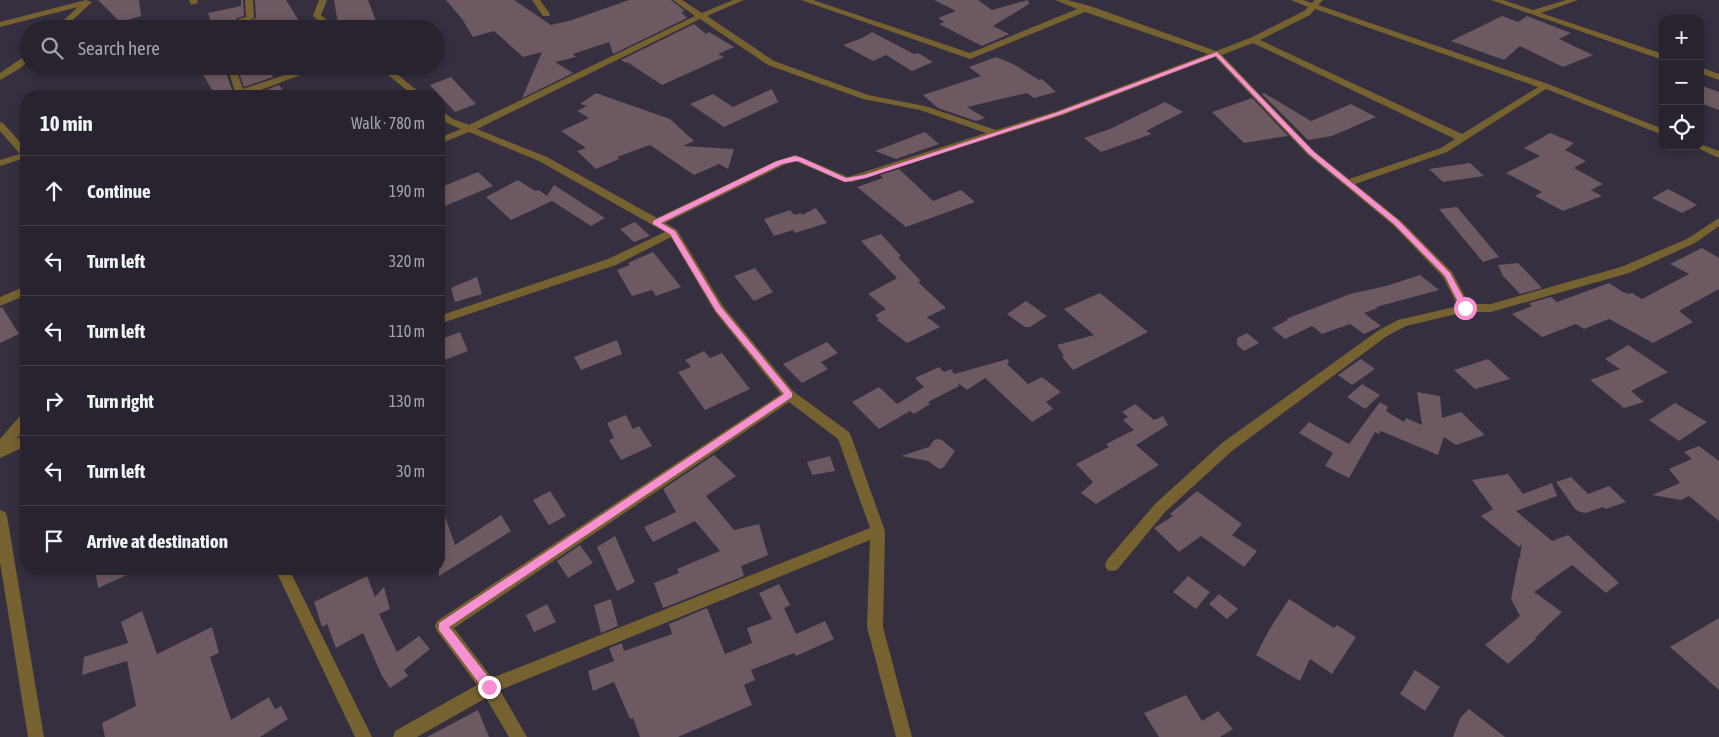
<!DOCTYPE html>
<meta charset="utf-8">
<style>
body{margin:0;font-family:"Asap Condensed",sans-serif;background:#302b37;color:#f1f3f6}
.controls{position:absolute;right:15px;top:15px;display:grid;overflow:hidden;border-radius:10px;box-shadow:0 2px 8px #0003}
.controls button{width:45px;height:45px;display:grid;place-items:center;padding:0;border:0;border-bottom:1px solid #44404b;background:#28232f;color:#f1f3f6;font:25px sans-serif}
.stop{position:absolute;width:15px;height:15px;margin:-11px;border:4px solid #f690d1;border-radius:50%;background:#fff}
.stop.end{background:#f690d1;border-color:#fff;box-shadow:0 1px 5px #0008}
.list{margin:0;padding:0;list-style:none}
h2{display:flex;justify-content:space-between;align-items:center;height:65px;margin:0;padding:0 20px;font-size:21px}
h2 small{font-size:16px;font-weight:400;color:#a5a4aa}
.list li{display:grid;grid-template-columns:32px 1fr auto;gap:15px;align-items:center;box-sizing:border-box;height:70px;padding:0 20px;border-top:1px solid #44404b}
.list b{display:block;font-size:19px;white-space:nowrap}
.list em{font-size:16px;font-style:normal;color:#a5a4aa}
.icon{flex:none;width:28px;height:28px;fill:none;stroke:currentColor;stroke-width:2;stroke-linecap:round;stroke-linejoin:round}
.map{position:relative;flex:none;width:1719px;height:737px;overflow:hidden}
.search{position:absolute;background:#28232f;box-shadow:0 2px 8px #0003;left:20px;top:20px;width:425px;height:55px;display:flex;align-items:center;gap:12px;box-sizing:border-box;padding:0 18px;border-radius:28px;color:#a5a4aa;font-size:19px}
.panel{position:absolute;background:#28232f;box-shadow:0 2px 8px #0003;left:20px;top:90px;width:425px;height:485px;border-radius:20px}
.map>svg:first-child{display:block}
.building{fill:#6d5961}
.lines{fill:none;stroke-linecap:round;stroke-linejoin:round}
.minor{fill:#766231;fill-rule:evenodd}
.route{fill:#f690d1}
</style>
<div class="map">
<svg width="1719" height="737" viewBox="0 0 1719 737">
<rect width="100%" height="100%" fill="#352f3f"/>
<path class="building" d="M98,0H139L141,16L120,22Z
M241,0H243L244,16L237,18L232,29H213L208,13L241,6Z
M255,0H286L304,29H244L246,24L256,18Z
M334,0H368L379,29H339Z
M446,0H514L551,25L572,20L629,0H671L685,11L681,12L687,18L613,54L609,42L573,54L576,57L555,62L573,73L522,98L542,52L523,57L494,31L473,37L462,19Z
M934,0H978L992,10L1028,0L1029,4L993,26L1009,34L982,46L939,24L944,22L938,18L956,11Z
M1502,16L1518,22L1527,16L1571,33L1559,39L1593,55L1563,67L1520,46L1504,60L1451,41Z
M694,24L706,34L709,32L734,47L718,54L724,57L662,85L627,62L626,63L621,60Z
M872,32L914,54L918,53L933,62L912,71L886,55L873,61L843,45L862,38Z
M996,57L1013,64L1039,80L1042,79L1056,92L1034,98L1027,93L967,107L985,118L976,121L938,108L923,95L981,76L969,67Z
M198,66H224L232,90L215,95Z
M266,66L273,77L244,87L237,67Z
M451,77L476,104L455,112L430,85Z
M279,85L287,96H250Z
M1700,85L1719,92V110L1700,103Z
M772,89L778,102L724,127L690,104L713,94L733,107Z
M596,93L670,119L694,141L683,146L734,149L728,169L719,164L694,175L650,145L617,157L619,159L596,169L577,151L586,148L561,131L589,118L577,111L587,106L580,104Z
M1264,93L1311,121L1351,104L1376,117L1332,136L1308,140L1262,94Z
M1252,98L1288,136L1244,143L1212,112Z
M1165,102L1183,112L1146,131L1152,134L1101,152L1084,138L1110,129Z
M925,132L939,144L896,159L875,151Z
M1550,133L1574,143L1565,150L1586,161L1574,168L1603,184L1591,190L1602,196L1563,211L1535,196L1542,192L1506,173L1540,156L1524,148Z
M1470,163L1484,176L1443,182L1429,169Z
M899,169L933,201L961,190L975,202L906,227L857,187L883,178L880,175Z
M478,172L493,186L445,206L439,199V188Z
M518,180L535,191L539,190L547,196L554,185L605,218L591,226L552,201L511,220L486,197Z
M1668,189L1687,199L1697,205L1682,213L1652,198Z
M1457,207L1499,257L1483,262L1439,209Z
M816,208L827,223L795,233L793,230L774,236L764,219L790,210L794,215L801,213L802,215Z
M635,222L650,236L634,242L620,229Z
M881,234L901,256L898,257L921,281L918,282L946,308L927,317L940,327L907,343L877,320L879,319L875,315L886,309L868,294L897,278L861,241Z
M1702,248L1719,258V289L1679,311L1693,322L1653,343L1609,319L1584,329L1576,324L1542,337L1512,314L1532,306L1529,303L1551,297L1557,302L1609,283L1623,292L1629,294L1632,293L1642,299L1689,274L1670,264Z
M653,252L681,287L656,296L652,290L632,296L617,270L630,265L628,263Z
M1518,263L1522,267L1542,288L1520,294L1503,276L1498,265Z
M755,268L773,292L754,301L734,276Z
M1420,275L1439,290L1376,307L1378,308L1364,313L1381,326L1364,334L1350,324L1322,334L1312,326L1285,339L1272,328L1288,320L1286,319L1350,294L1386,286Z
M477,277L482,294L455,302L451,288Z
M1100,293L1148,332L1073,370L1062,357L1064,356L1057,345L1094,335L1064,309Z
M1026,301L1047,316L1030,327H1025L1007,314Z
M2,307L19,334L0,343V308Z
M460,332L468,351L439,362V340Z
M1247,333L1259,343L1244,351L1237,345V338Z
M617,340L622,354L581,370L574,357Z
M827,342L838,353L821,362L828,369L802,383L783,364Z
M1628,345L1668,372L1631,391L1644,402L1624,408L1590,380L1620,369L1605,359Z
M704,351L710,358L722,353L750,389L705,410L678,372L691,367L685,360Z
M1008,359L1009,362L1007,364L1028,384L1042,377L1061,392L1046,402L1053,409L1032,422L985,378L967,390L958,383L959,386L928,402L930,404L914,414L910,411L879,429L852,402L879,387L897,404L924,387L915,378L939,367L944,372L951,369L954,374Z
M1361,359L1375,369L1352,385L1338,375Z
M1488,359L1510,379L1475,389L1454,370Z
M1362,384L1380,395L1365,409L1347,397Z
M1417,392L1440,396L1442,418L1461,412L1485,435L1456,445L1444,437L1438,455L1381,431L1379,434L1375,432L1349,478L1325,466L1333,453L1299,433L1309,422L1349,444L1380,402L1388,407L1386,411L1404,422L1406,418L1422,425Z
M1675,403L1707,422L1679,441L1649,420Z
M1135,404L1154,420L1163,416L1168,425L1136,445L1159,465L1096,504L1081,493L1093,482L1076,464L1109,447L1106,444L1134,430L1123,420L1128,417L1122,412Z
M626,415L633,429L639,426L652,446L621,460L609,440L614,438L607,423Z
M938,439L942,440L955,451L944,467L939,469L928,461L901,456L929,447L934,440Z
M1699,446L1719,461V521L1689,496L1681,500L1652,495L1680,483L1669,469L1692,459L1684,452Z
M714,455L736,476L706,496L734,530L759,524L768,555L741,566L744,576L663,608L654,583L679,573L677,569L720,551L695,521L653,542L644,527L676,512L663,489Z
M830,456L835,471L812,475L807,462Z
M1508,474L1523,494L1552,483L1557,496L1516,511L1552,541L1568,535L1619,583L1606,593L1572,565L1534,592L1562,612L1535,638L1536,639L1508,664L1485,645L1520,616L1511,599L1519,558L1521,556L1520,555L1522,544L1519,547L1481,516L1493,509L1472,480Z
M1571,477L1588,494L1609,486L1626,502L1606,509L1603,507L1586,513L1580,512L1575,509L1556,482Z
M550,491L566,516L549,525L533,500Z
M1197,491L1242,524L1232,535L1257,551L1244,567L1201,536L1179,552L1154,528L1173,516L1170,514Z
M441,505L455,545L501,515L511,531L439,576V506Z
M615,536L635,582L617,591L597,547Z
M580,545L593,563L568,578L557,561Z
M95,569H140L98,588Z
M367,576L375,597L384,587L390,609L379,614L397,652L419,636L430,649L404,670L408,676L390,688L382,676L363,633L336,648L327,624L322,627L314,602Z
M1188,576L1210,592L1196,609L1173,592Z
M779,584L790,605L784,608L796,634L825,621L834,639L796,656L794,653L751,670L755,680L744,685L752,705L678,737H640L633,718L630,719L614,682L593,691L588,671L614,661L609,648L622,643L624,651L672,634L669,624L707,608L725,654L752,643L747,628L772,619L759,593Z
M1219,594L1238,609L1227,619L1209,604Z
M611,599L618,626L601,633L594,605Z
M1289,599L1334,628L1337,625L1356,637L1332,674L1310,659L1300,681L1256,655L1269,630Z
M547,604L556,622L534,632L526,615Z
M142,611L157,654L212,627L219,653L210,657L231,720L269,697L275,709L281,706L288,719L260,737H105L102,723L136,706L127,661L82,675L84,657L128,643L121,622Z
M1719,618V690L1670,647Z
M1415,670L1440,687L1425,711L1400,694Z
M1186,695L1202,721L1218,711L1233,729L1220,737H1159L1144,713Z
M1469,709L1505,737H1453L1460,718Z
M478,710L489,737H427Z"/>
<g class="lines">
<path class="minor" d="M86,0L92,2L63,29H54L78,7L0,27V22Z
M189,0H197L198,3L191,5Z
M245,0H253L254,18L245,23L242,29H234L239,19L246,17Z
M319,0H327L321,15L337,29H328L313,16Z
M532,0H540L550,14L549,16H543Z
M673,0H682L702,13L733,0H744L707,16L774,61L868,95L925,106L996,130L1057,111L1208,54L1085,12L970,59L801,0H813L970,53L1077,9L1055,0H1067L1090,6L1216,51L1250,38L1304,11L1308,7L1291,0H1303L1312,3L1315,0H1323L1318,5L1548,84L1663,129V135L1546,89L1447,152L1355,184L1401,221L1452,272L1469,304H1491L1621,267L1687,239L1719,218V226L1695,243L1629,273L1491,312H1465L1406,326L1387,336L1232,451L1165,512L1117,570L1112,571L1107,570L1105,565L1107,560L1155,504L1222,443L1379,330L1398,320L1458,306L1443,277L1393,225L1308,155L1215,57L1063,115L852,182H844L795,161L784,165L665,223L677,230L723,306L794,392L849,432L851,436L885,531L883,627L912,737H896L867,627L870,540L500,690L527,737H509L486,698L417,737H393L395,731L477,685L437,631L435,626L437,621L781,394L715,312L671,237L616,265L439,324V316L608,259L665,232L539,161L469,132L439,144V138L461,129L447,123L439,117V109L453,119L469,125L695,16ZM1315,9L1538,87L1462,134L1260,40L1310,15ZM700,19L768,65L863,99L920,110L986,133L848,177L799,156L795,155L776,161L657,218L547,157L477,129ZM1253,43L1455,139L1441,148L1349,179L1314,151L1222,55ZM789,402L838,439L870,528L492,678L454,628Z
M1491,0H1503L1533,10L1566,0H1578L1541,13L1663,54V60Z
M29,53V61L19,69L0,80V73Z
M227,66H235L243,89L311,66H324L245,96H228L235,92Z
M377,66H387L424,96H414Z
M1700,67L1719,74V80L1700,73Z
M0,122L3,123L26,149V161L22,159L0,166V160L20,154L0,131Z
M1700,144L1719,151V158L1693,146H1700Z
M26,286V295L0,306V297Z
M26,414V428L16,439L26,435V446L0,458V439L21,415Z
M0,510L5,512L7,516L44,737H28L0,562Z
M275,569H289L372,737H355Z"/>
</g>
<path class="route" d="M1217,52L1314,152L1399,221L1450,273L1469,308L1467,310H1462L1445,276L1394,224L1309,154L1216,56L1062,114L866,178L845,182L798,161L782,164L661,223L675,231L721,307L792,393V397L449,627L493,683L494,687L493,691H485L439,630V623L784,394L716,311L670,234L653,224V221L777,161L795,156L802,158L846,178L864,175L1058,112Z"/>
</svg>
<div class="controls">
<button>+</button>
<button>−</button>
<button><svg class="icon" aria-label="locate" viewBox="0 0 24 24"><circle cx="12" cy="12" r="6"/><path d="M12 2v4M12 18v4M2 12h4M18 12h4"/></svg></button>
</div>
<div class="stop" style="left:1465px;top:308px"></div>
<div class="stop end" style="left:489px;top:687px"></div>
<div class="search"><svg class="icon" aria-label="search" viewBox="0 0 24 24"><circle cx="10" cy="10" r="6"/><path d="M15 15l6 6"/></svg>Search here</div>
<section class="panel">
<h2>10 min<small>Walk · 780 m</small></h2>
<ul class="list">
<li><svg class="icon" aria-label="ahead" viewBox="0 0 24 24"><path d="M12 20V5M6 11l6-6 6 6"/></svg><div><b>Continue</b></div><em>190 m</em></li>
<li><svg class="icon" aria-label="left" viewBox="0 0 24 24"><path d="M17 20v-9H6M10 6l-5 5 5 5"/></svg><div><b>Turn left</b></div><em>320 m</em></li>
<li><svg class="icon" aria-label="left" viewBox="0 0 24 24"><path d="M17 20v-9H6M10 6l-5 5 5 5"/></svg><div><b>Turn left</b></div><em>110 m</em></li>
<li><svg class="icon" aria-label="right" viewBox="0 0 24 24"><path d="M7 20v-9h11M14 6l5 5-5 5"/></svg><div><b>Turn right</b></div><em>130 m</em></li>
<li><svg class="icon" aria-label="left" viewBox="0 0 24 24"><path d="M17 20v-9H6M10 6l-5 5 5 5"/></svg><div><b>Turn left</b></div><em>30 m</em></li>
<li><svg class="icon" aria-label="arrive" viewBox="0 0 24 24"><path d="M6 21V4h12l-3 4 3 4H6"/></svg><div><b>Arrive at destination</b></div></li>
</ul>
</section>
</div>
